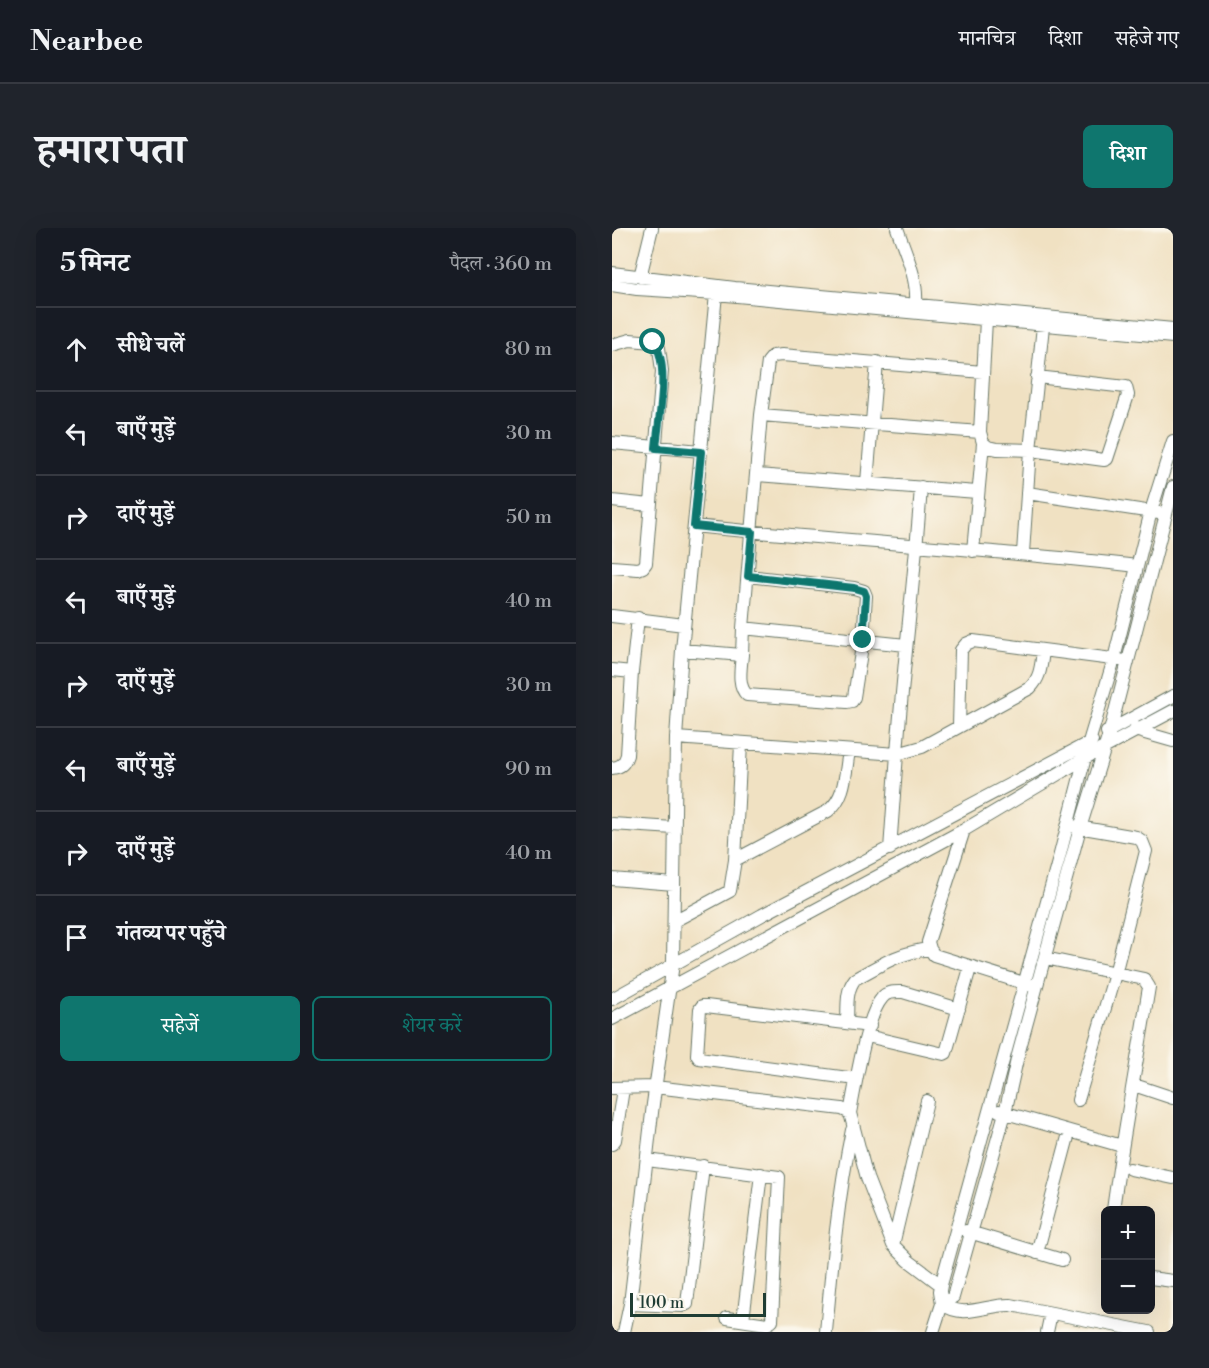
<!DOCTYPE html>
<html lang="hi">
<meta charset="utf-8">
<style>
body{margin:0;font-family:"Libre Bodoni","Noto Serif Devanagari",serif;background:#20242c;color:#f1f3f6}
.controls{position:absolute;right:18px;bottom:18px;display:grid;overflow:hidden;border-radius:9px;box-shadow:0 6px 24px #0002}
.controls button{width:54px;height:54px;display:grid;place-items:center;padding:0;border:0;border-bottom:2px solid #363941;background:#171b24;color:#f1f3f6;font:30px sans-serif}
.scale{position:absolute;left:18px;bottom:15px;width:136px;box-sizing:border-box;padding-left:6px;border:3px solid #1f3d34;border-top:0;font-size:16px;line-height:21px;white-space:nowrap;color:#1f3d34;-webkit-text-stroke:4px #fbf7ec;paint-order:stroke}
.stop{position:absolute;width:18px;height:18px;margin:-14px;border:4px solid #0f766e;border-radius:50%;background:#fff}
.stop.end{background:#0f766e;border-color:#fff;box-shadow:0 2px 6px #0008}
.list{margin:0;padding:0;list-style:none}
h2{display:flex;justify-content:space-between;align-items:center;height:78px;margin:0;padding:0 24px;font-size:26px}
h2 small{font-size:20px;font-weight:400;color:#9ea1a6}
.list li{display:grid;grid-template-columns:39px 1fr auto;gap:18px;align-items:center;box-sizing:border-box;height:84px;padding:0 24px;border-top:2px solid #363941}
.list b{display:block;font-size:22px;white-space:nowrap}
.list em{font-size:20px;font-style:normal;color:#9ea1a6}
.actions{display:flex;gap:12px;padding:18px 24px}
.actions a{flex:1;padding:14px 0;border:2px solid #0f766e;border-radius:9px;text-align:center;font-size:21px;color:#0f766e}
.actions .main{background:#0f766e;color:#fff}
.icon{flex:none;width:33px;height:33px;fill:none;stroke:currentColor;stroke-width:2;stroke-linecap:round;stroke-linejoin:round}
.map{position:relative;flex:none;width:561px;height:1104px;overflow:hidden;border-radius:9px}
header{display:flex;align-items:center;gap:36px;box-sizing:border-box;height:84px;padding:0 30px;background:#171b24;border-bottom:2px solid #363941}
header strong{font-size:28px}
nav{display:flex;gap:33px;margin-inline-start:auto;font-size:21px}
.intro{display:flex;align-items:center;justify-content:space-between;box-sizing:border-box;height:144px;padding:0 36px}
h1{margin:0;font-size:42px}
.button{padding:15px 27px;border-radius:9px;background:#0f766e;color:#fff;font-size:21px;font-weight:700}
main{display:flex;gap:36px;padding:0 36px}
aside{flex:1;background:#171b24;border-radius:9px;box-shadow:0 6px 24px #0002}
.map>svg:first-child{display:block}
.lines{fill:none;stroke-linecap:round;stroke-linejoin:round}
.minor-casing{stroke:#687666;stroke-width:14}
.minor{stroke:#fff;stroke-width:12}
.route{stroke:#0f766e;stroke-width:8}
</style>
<header>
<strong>Nearbee</strong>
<nav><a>मानचित्र</a><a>दिशा</a><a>सहेजे गए</a></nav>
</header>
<div class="intro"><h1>हमारा पता</h1><a class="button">दिशा</a></div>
<main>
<aside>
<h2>5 मिनट<small>पैदल · 360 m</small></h2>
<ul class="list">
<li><svg class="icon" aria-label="ahead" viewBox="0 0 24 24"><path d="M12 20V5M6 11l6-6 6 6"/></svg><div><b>सीधे चलें</b></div><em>80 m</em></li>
<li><svg class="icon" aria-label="left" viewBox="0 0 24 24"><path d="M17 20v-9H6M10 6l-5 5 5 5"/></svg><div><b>बाएँ मुड़ें</b></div><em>30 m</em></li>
<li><svg class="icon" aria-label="right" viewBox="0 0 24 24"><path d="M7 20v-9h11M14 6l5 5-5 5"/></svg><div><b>दाएँ मुड़ें</b></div><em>50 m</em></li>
<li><svg class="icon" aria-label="left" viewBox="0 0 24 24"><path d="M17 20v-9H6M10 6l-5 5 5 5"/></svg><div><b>बाएँ मुड़ें</b></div><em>40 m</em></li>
<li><svg class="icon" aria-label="right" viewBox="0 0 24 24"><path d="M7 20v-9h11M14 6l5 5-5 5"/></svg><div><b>दाएँ मुड़ें</b></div><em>30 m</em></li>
<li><svg class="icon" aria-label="left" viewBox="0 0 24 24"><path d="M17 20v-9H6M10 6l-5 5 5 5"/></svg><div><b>बाएँ मुड़ें</b></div><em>90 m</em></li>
<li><svg class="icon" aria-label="right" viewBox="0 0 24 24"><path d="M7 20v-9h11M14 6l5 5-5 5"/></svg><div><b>दाएँ मुड़ें</b></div><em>40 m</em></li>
<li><svg class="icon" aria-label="arrive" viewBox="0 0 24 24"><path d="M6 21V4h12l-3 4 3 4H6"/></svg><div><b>गंतव्य पर पहुँचे</b></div></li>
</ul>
<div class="actions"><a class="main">सहेजें</a><a>शेयर करें</a></div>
</aside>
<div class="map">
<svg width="561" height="1104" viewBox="0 0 561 1104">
<rect width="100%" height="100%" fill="#fbf7ec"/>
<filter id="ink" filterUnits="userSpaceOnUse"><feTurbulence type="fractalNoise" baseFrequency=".0167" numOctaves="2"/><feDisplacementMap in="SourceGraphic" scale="12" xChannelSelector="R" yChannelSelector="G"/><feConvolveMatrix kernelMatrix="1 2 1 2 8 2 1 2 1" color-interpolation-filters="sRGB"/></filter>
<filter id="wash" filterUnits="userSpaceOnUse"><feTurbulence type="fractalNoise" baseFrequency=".008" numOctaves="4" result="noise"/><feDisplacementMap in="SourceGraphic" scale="24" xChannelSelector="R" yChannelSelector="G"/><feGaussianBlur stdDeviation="1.35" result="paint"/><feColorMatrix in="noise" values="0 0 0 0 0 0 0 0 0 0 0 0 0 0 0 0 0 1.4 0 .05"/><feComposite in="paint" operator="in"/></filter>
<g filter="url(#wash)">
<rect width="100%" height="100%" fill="#f0e1c2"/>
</g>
<g filter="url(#ink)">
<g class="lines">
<g class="minor-casing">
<path id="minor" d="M285,0C293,24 306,50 304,76
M0,45L123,60L561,101
M28,49L40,0
M0,57L25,61L104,66L561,109
M0,117L18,112L41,114L47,120L50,143L34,335L31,339L26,341L0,339
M149,187L368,204L371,215L376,219L385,221L418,222L492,232L495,231L516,167L514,159L425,149
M368,204L374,92
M0,215L89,223
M145,247L365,264
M255,254L265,134
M309,259C303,348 291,437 285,526L310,519L418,460C429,449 429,437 431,423
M415,265L547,285
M0,273L38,277
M82,298C229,313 377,321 525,338
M361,323L371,215
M411,325L418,222L431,98
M0,388L72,397
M131,400L149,187L156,134L161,128L170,127L371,144
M70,422L130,427L131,400L294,417
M130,427C129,439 125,458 135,467L235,474L240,473L242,469L251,412L254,368L252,363L242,360L136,348
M0,442L20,444
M347,498L349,422L354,416L361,413L508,432
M524,500L526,503L561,513
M495,504L561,468
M64,510L285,526L278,621
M0,540C9,539 12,536 15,527L20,444L26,390
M0,596L62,600
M460,598L524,609L530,613L534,623L503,746L466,872
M352,602L316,714L318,721L322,727L418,757
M123,632L216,583C234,569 233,545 237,523
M0,651L62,656
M62,693L118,663L123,632L129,516
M433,730L532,751L537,759C525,834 511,908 501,982
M0,771L150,687L480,513
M0,791L352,602L473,530L561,483
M235,795C236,781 233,763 243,751C268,737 288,724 318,721
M255,808L332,826L334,825L358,740
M244,851L87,830L85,827L88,781L90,778H94L258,798
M522,857L561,870
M0,860L43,859L230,881L238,885L255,950L281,1017L297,1033L329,1057
M387,883L510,918
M238,885C243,860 254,788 270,770C275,763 283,764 291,764L347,781
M0,916L3,912L11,861
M35,932L167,949L160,1093L155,1096L115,1090
M518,941L561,950
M354,1003L450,1032
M281,1017L315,873
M425,1025L457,905
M538,1050L561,1053
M18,1076L70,1078L75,1076L91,938
M330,1076L341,1069L393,885L406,827L468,600L498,503L561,259
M330,1076C353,1092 374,1076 399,1077L537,1104
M131,1092L149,946
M12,1104L18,1076L41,876L61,736L64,510L70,422L104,66
M214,1104C220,1036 226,968 240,902
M321,1104L330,1076L328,1063L329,1057L447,630L477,514L502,431L539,283L561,213
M435,1104L439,1085"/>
</g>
<use href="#minor" class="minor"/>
</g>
</g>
<g class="lines" filter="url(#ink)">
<path class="route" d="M41,114C59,133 46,194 44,220L89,224L82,298L140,304L136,348L242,360L252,363L254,368L251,412"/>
</g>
</svg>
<div class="controls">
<button>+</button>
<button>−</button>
</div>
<div class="scale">100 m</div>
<div class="stop" style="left:41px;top:114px"></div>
<div class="stop end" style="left:251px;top:412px"></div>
</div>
</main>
